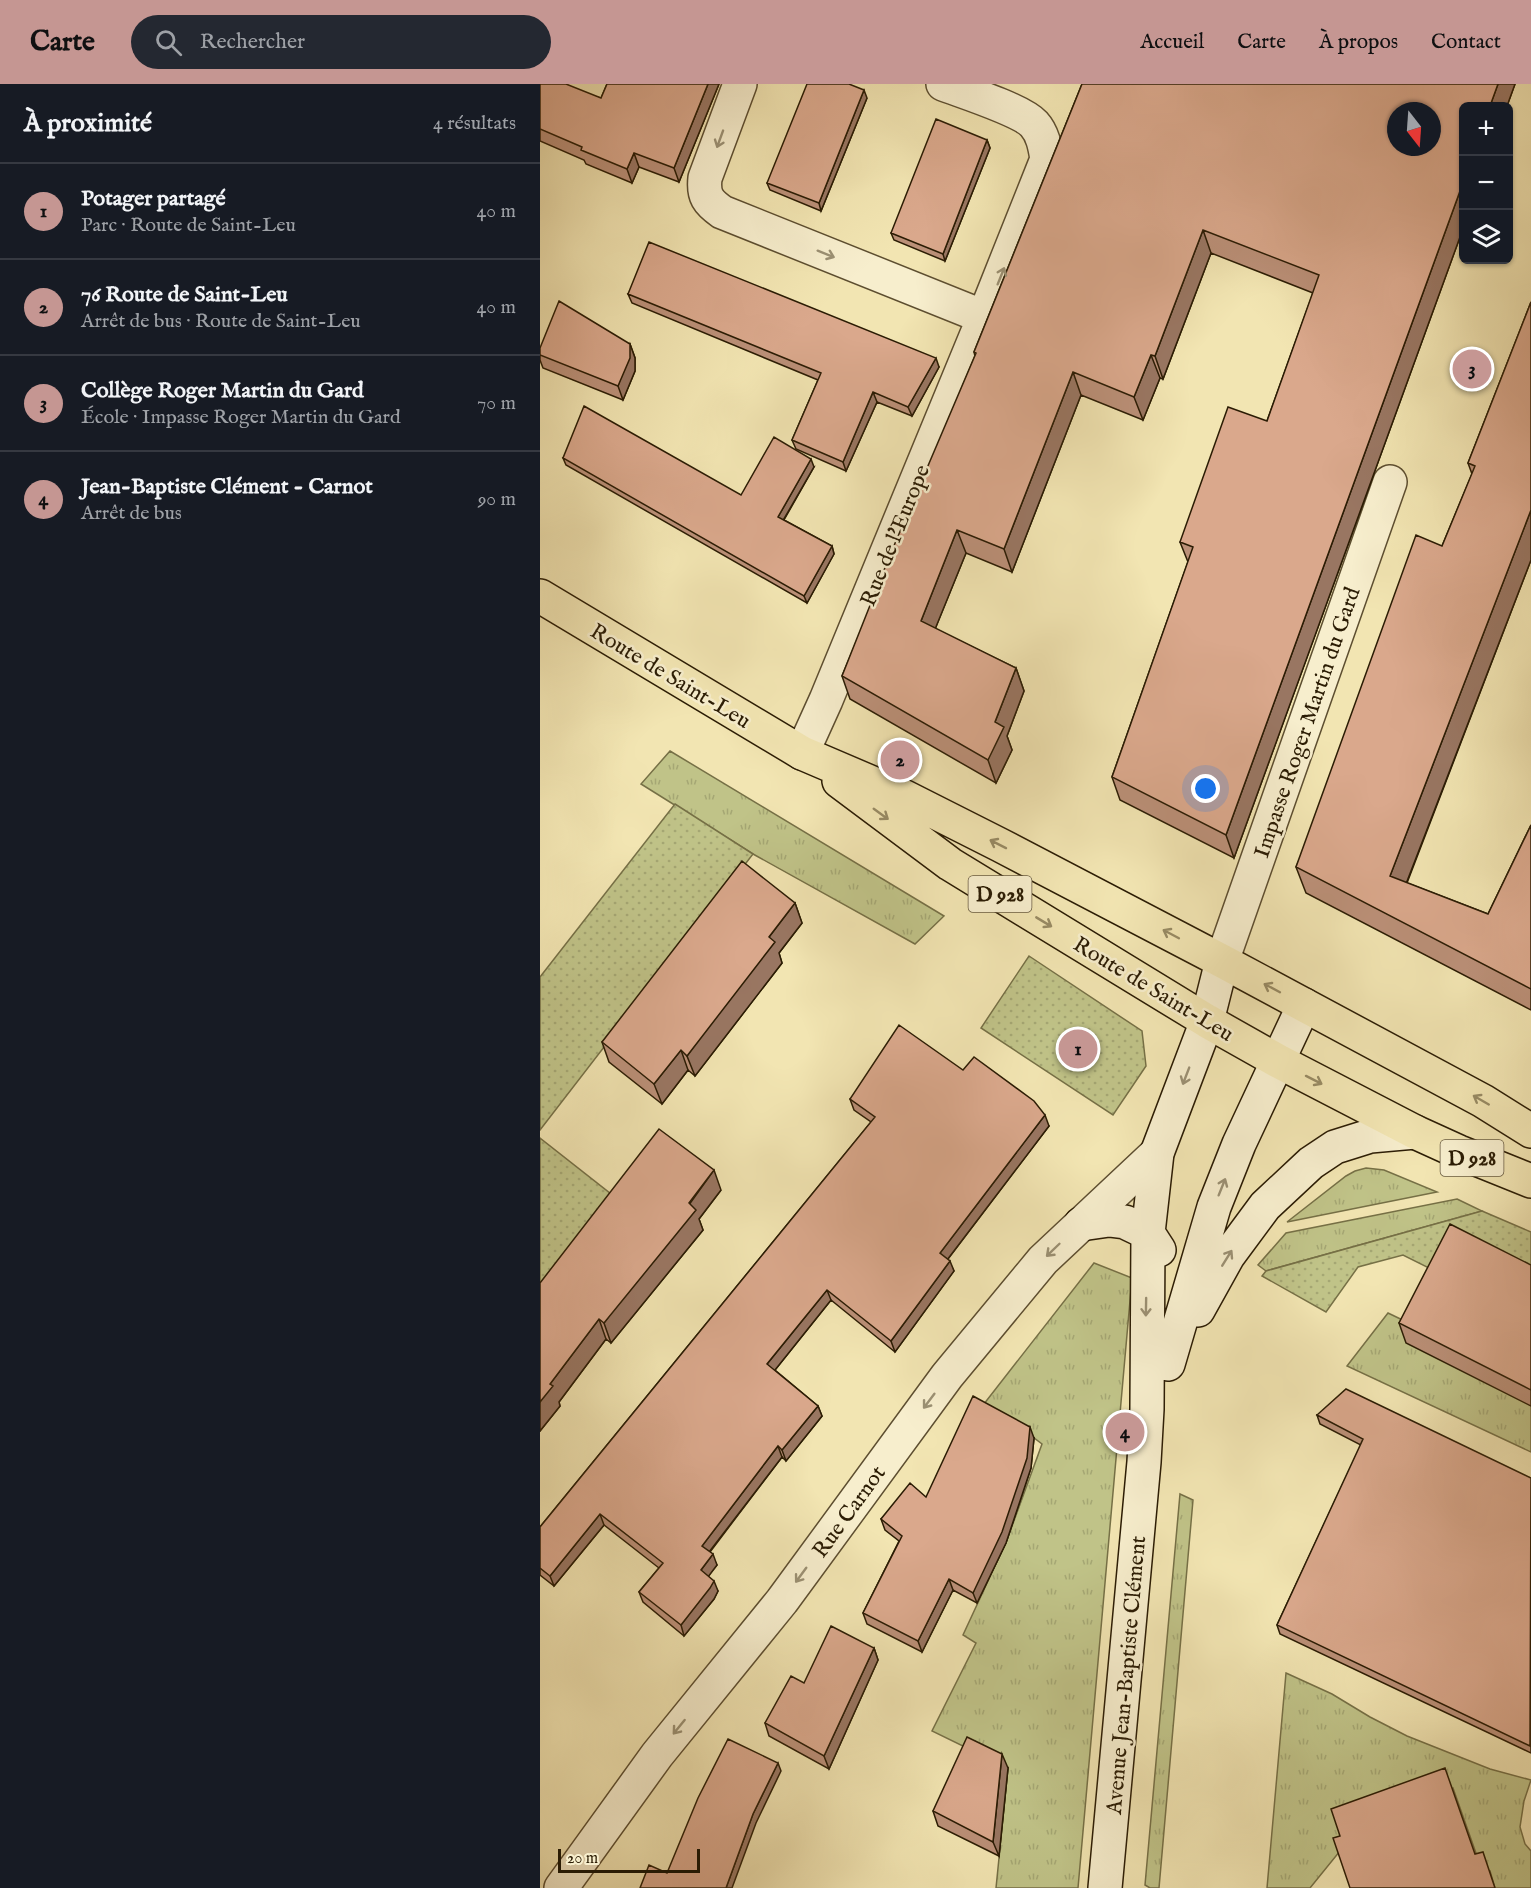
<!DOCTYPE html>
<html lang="fr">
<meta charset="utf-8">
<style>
body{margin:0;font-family:"IM FELL English",serif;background:#242831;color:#f1f3f6}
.controls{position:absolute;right:18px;top:18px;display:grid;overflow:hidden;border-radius:9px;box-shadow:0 2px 4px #0004}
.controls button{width:54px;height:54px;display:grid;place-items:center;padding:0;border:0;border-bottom:2px solid #363941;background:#171b24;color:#f1f3f6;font:30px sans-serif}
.compass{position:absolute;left:847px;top:18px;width:54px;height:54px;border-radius:50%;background:#171b24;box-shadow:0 2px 4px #0004;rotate:163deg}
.scale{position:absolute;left:18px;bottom:15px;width:142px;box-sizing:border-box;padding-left:6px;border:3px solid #2b1c04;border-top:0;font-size:16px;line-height:21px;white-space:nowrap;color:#2b1c04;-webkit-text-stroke:4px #f7eecd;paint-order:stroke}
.you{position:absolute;left:666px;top:705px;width:21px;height:21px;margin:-15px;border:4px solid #fff;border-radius:50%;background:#1a73e8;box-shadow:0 0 0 9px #1a73e833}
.badge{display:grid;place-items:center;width:39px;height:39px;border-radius:50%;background:#c59692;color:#111;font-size:20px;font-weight:700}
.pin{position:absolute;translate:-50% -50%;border:3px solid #fff;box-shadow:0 2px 6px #0006}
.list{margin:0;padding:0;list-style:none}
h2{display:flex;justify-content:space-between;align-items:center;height:78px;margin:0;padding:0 24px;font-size:26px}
h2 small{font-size:20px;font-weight:400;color:#9ea1a6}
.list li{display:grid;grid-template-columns:39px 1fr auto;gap:18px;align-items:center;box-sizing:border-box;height:96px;padding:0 24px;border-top:2px solid #363941}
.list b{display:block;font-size:22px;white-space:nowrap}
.list p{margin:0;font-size:20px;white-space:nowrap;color:#9ea1a6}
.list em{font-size:20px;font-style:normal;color:#9ea1a6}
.icon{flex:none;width:33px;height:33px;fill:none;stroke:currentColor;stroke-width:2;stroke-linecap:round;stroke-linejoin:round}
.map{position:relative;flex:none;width:991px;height:1804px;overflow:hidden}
header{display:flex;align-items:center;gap:36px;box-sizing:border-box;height:84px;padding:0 30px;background:#c59692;color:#111}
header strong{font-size:28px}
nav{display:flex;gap:33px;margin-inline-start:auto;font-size:21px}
.search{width:420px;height:54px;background:#242831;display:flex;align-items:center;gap:15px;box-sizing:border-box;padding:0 21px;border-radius:33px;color:#9ea1a6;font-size:22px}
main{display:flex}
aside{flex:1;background:#171b24}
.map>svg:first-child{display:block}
.grass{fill:url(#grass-tufts);stroke:#767046;stroke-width:1.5}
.garden{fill:url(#garden-dots);stroke:#767046;stroke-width:1.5}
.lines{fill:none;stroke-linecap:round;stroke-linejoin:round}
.street-casing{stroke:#5d4e30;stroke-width:36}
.secondary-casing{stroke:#2b1c04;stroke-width:36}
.primary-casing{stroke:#2b1c04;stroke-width:36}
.street{stroke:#f7eecd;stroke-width:33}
.secondary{stroke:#f7eecd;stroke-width:33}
.primary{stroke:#f2e5b2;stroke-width:33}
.wall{fill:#bb9078;stroke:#2b1c04;stroke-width:1.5}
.shaded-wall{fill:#997662;stroke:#2b1c04;stroke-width:1.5}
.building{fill:#daa88c;stroke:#2b1c04;stroke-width:1.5;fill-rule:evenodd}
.oneway{stroke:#9b9073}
.oneway2{stroke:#988b64}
.labels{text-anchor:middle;stroke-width:5;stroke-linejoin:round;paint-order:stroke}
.shield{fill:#f7eecd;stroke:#685b40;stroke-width:1.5}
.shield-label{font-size:21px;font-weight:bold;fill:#2b1c04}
.street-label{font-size:22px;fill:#2b1c04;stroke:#f7eecd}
</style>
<header>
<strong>Carte</strong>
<div class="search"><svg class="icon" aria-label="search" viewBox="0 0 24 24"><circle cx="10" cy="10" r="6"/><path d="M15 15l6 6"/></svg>Rechercher</div>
<nav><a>Accueil</a><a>Carte</a><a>À propos</a><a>Contact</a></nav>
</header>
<main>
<aside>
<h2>À proximité<small>4 résultats</small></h2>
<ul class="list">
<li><span class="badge">1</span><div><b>Potager partagé</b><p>Parc · Route de Saint-Leu</p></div><em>40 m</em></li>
<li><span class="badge">2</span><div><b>76 Route de Saint-Leu</b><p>Arrêt de bus · Route de Saint-Leu</p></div><em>40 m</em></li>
<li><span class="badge">3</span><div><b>Collège Roger Martin du Gard</b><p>École · Impasse Roger Martin du Gard</p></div><em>70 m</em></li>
<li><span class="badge">4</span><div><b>Jean-Baptiste Clément - Carnot</b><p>Arrêt de bus</p></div><em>90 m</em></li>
</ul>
</aside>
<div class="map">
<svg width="991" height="1804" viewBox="0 0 991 1804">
<defs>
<pattern id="grass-tufts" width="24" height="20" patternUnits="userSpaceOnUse" patternTransform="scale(1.5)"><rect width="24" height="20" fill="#c0c388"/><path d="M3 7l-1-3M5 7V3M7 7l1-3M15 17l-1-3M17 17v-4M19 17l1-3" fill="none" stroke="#a5a774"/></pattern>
<pattern id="garden-dots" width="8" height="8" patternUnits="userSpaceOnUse" patternTransform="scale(1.5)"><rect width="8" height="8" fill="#c0c388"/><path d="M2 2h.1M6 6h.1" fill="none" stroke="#a5a774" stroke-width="1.8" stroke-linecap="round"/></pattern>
</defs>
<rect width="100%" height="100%" fill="#f2e5b2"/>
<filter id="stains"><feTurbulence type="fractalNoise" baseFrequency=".00333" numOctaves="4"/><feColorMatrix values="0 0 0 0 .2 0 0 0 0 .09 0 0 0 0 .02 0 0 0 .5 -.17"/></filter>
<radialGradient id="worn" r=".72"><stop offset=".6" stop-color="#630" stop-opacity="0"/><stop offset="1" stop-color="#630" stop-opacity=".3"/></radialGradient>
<path class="grass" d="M130,667L404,832L375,860L213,770L101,700Z
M826,1084L844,1086L897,1108L747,1138L806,1092L815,1087Z
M917,1115L942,1127L726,1187L718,1181L746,1149Z
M554,1179L592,1194L538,1804H456L468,1684L392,1647L436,1559L423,1551L467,1456L502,1360L494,1354L440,1325Z
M848,1229L875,1242L991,1322V1368L807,1282Z
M640,1410L653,1416L619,1804H610L605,1801Z
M746,1589L792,1610L830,1633L867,1652L950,1685L991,1696L984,1717L980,1743L985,1760L991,1767V1804H955L950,1787L943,1789L913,1704L804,1762L770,1804H727Z"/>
<path class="garden" d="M135,720L213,770L0,1046V893Z
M489,872L602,947L606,982L573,1031L441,944Z
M0,1054L71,1110L0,1203Z
M942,1127L991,1148V1197L901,1190L863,1171L818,1183L786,1228L722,1192L726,1187Z"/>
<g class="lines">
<g class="street-casing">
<path id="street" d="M200,0L165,94C163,112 168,118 182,128L444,233L507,75C505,63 503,50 494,40C481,26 424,8 403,0
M262,669L286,616L444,233
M682,877L850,398
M21,1804L117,1671L242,1517L407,1292L503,1176L617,1069"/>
</g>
<g class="secondary-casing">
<path id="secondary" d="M541,1140L569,1136L585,1138L608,1149L619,1166
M658,1226L688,1172L725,1122L771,1079L795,1063L830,1052L875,1048
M628,1280L674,1123L699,1060L764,921
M565,1804L604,1378L607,1325L608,1149L617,1069L667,937L682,877"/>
</g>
<g class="primary-casing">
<path id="primary" d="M0,512L262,669L365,713L460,761L682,877L943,1017L991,1047
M299,697L410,780L667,937L738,977L875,1048L919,1068L991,1097"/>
</g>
<use href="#street" class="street"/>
<use href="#secondary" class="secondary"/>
<use href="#primary" class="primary"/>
</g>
<path class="wall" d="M0,0L61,14L67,0H179L139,98L99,83L92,99L46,80L44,76L0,57Z
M542,0H975L967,22H924V142L694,774L580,716L572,693L648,478L640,458L727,337L773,209L671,169L623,295L620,294L603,336L541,311L472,488L426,469L395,545L476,584L484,607L467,652L472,666L456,699L310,615L302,592L435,272L434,268Z
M327,14L281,127L230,106L227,99Z
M447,56L450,64L405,177L354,156L351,149Z
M88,210L399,283L372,332L337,318L306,387L256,365L252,356L278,296L92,219Z
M991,218V476L867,799L948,830L991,741V926L766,809L756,783L902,462L932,390L928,379Z
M90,260L95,274V287L83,316L3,284L0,276V264Z
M23,374L201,411L274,383L244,436L292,462L294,470L267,519L26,381Z
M255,819L262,839L239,869L242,879L155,992L148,986L122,1020L69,978L62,958Z
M423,986L509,1042L408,1175L414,1187L355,1268L291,1216L235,1286L278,1322L282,1332L246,1377L242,1373L170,1468L177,1481L168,1492L178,1507L174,1515L144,1552L103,1518L99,1508L119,1484L64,1441L14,1502L0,1491V1443L331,1038L314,1026L310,1015Z
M181,1106L159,1135L163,1146L71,1259L66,1255L19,1318L20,1322L0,1347V1199Z
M991,1181V1322L866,1259L859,1239Z
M777,1331L991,1394V1669L740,1550L737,1541L821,1361L780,1340Z
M494,1354L491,1384L466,1459L437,1519L413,1506L382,1568L327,1540L323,1529L359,1457L345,1446L341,1435L386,1413Z
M334,1564L338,1576L289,1685L229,1652L225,1639L264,1599Z
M468,1684L459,1772L398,1742L393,1727Z"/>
<path class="shaded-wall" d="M168,0H179L139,98L134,84Z
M958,0H975L967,22H950Z
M324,6L327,14L281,127L279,119Z
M447,56L450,64L405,177L403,170Z
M94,69L99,83L92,99L87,85Z
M924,96V142L694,774L686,751Z
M663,146L671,169L623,295L615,272Z
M90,260L95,274V287L83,316L78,302Z
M611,271L620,294L603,336L594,313Z
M396,274L399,283L372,332L368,323Z
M533,288L541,311L472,488L464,465Z
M333,308L337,318L306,387L303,378Z
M271,375L274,383L241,440L238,433Z
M991,426V476L859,818L850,792Z
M417,446L426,469L389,560L381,537Z
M292,462L294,470L267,519L264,512Z
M476,584L484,607L467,652L472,666L456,699L448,676L455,638Z
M255,819L262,839L239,869L242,879L155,992L147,972L229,853Z
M141,966L148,986L122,1020L114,1000Z
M505,1031L509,1042L404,1180L400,1169Z
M174,1086L181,1106L159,1135L163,1146L71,1259L64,1239Z
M410,1177L414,1187L355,1268L351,1257Z
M287,1206L291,1216L231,1291L227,1280Z
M59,1235L66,1255L19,1318L20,1322L0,1347V1318L10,1300Z
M278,1322L282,1332L246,1377L242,1366Z
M490,1343L494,1354L491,1384L466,1459L437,1519L433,1509Z
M238,1362L242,1373L166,1472L162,1462Z
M60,1430L64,1441L14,1502L10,1492Z
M173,1470L177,1481L165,1497L161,1486Z
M409,1495L413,1506L382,1568L378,1557Z
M174,1497L178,1507L174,1515L144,1552L141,1541Z
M334,1564L338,1576L289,1685L284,1672Z
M462,1670L468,1684L459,1772L453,1758Z
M238,1679L241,1687L216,1739L192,1804H186L213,1730Z"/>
<path class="building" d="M0,0H26L61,14L67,0H168L134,84L94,69L87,85L41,66L42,63L0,45Z
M267,0H309L324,6L279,119L227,99Z
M542,0H958L950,22H924V96L686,751L572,693L653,463L640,458L688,323L727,337L779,191L663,146L615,272L611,271L594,313L533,288L464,465L417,446L381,537L476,584L455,638L464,643L448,676L302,592L350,471L436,269L434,268ZM856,27H892V63H856Z
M396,35L447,56L403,170L351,149Z
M109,158L396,274L368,323L333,308L303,378L252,356L281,289L88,210Z
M19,217L90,260V274L78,302L0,271V264Z
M991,218V426L850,792L948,830L991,741V905L756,783L876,451L902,462L935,382L928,379Z
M44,322L201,411L234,353L271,375L238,433L292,462L264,512L23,374Z
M202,777L255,819L229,853L235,858L147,972L141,966L114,1000L62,958Z
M359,941L423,986L434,973L494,1017L505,1031L400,1169L410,1177L351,1257L287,1206L227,1280L278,1322L242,1366L238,1362L162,1462L173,1470L161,1486L174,1497L170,1504L141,1541L99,1508L123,1479L60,1430L10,1492L0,1484V1443L335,1033L310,1015Z
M119,1045L174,1086L149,1119L156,1126L64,1239L59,1235L10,1300L13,1302L0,1318V1199Z
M910,1140L991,1181V1306L859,1239Z
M806,1305L991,1394L990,1662L737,1541L823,1355L777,1331Z
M433,1312L490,1343L487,1374L462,1448L433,1509L409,1495L378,1557L323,1529L362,1452L341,1435L370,1399L386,1413Z
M291,1542L334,1564L284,1672L225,1639L251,1592L264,1599Z
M427,1653L462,1670L453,1758L393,1727Z
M188,1655L238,1679L213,1730L186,1804H100L109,1781L127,1789L158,1714Z
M905,1684L935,1770L943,1768L955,1804H810L793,1754L800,1752L791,1725Z"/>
<defs><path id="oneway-shaft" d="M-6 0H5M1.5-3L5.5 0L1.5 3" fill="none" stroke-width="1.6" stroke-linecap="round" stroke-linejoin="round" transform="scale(1.5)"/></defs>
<g class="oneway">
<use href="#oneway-shaft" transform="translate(180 55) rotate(110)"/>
<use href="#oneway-shaft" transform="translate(286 170) rotate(22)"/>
<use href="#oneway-shaft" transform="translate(461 192) rotate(-68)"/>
<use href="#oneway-shaft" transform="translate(646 992) rotate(111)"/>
<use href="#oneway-shaft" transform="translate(682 1103) rotate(-68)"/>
<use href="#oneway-shaft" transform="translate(513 1166) rotate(136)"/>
<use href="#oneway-shaft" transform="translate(687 1174) rotate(-58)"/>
<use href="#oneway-shaft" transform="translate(606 1223) rotate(91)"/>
<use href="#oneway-shaft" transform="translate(389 1317) rotate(127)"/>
<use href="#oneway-shaft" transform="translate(261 1491) rotate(126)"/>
<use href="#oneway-shaft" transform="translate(139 1643) rotate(129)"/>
</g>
<g class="oneway2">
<use href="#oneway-shaft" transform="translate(341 730) rotate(36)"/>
<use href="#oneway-shaft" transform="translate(458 760) rotate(-153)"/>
<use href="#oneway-shaft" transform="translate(504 838) rotate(31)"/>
<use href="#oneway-shaft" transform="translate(631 850) rotate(-152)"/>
<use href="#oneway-shaft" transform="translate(732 904) rotate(-152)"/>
<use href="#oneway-shaft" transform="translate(774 996) rotate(27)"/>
<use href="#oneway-shaft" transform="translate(941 1016) rotate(-150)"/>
</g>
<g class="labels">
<g class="shield">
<rect x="428.5" y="792" width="63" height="36" rx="4.5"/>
<rect x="900.5" y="1056" width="63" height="36" rx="4.5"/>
</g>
<g class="shield-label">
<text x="460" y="817">D 928</text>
<text x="932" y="1081">D 928</text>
</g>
<g class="street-label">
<text transform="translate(354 451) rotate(-68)" y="8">Rue de l'Europe</text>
<text transform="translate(131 591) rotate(31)" y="8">Route de Saint-Leu</text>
<text transform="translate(766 638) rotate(-71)" y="8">Impasse Roger Martin du Gard</text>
<text transform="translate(614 904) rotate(31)" y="8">Route de Saint-Leu</text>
<text transform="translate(308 1427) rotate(-54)" y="8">Rue Carnot</text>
<text transform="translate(585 1591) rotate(-85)" y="8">Avenue Jean-Baptiste Clément</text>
</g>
</g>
<rect width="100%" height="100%" filter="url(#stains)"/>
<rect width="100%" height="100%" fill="url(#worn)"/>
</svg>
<div class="controls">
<button>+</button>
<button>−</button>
<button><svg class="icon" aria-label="layers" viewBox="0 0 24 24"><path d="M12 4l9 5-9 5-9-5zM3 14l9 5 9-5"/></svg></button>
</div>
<svg class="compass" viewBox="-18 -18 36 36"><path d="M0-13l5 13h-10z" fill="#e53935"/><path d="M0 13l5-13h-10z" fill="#9ea1a6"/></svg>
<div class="scale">20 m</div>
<div class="you"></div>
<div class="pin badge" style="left:538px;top:965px">1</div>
<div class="pin badge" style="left:360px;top:676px">2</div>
<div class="pin badge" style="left:932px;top:285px">3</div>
<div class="pin badge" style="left:585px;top:1348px">4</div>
</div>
</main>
